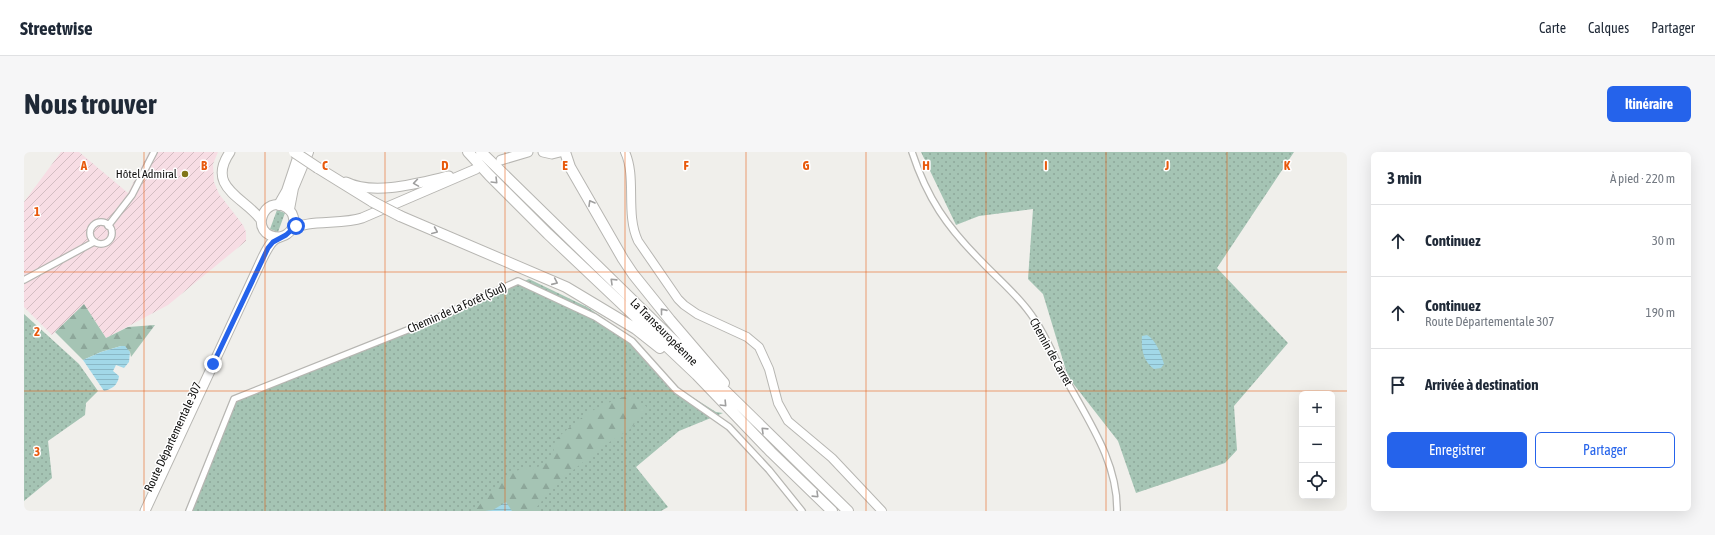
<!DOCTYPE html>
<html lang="fr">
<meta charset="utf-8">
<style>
body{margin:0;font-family:"Asap Condensed",sans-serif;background:#f6f6f7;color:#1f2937}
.controls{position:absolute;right:12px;bottom:12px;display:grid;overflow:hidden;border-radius:6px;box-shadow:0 4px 16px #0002}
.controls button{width:36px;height:36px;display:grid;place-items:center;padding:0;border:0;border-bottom:1px solid #e0e1e3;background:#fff;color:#1f2937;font:20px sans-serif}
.stop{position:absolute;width:12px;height:12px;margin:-9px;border:3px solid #2563eb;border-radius:50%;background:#fff}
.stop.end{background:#2563eb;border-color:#fff;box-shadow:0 1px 4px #0008}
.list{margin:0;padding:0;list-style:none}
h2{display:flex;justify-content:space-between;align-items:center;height:52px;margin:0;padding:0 16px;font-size:17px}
h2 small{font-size:13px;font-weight:400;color:#747a83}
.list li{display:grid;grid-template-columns:26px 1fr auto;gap:12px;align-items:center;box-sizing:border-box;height:72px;padding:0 16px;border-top:1px solid #e0e1e3}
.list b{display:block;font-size:15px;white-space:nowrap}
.list p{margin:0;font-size:13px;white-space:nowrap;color:#747a83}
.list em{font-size:13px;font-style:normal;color:#747a83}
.actions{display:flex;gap:8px;padding:12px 16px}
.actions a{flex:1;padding:9px 0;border:1px solid #2563eb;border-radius:6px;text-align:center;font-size:14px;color:#2563eb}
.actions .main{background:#2563eb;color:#fff}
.icon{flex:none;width:22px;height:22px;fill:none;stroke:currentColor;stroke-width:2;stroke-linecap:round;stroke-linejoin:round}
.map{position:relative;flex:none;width:1323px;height:359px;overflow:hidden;border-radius:6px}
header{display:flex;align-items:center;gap:24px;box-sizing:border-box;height:56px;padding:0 20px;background:#fff;border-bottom:1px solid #e0e1e3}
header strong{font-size:19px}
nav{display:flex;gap:22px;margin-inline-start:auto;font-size:14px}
.intro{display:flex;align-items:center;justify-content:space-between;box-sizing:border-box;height:96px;padding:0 24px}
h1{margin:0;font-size:28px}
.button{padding:10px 18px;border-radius:6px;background:#2563eb;color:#fff;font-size:14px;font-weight:700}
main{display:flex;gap:24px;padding:0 24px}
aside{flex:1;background:#fff;border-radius:6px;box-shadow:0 4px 16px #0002}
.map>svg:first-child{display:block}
.industrial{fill:url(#industrial-furrows)}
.grass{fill:url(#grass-dots)}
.forest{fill:url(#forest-firs)}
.water{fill:url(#water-rules)}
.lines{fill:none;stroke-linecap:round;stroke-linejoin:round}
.street-casing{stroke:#b7b6b2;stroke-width:8}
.secondary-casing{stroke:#b7b6b2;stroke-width:10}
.primary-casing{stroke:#b7b6b2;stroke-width:11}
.highway-casing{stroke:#b7b6b2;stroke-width:12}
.street{stroke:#fff;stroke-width:5.5}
.secondary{stroke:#fff;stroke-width:8}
.primary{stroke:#fff;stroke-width:9}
.highway{stroke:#fff;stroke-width:10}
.highway-bridge-casing{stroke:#b7b6b2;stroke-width:12;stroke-linecap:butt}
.highway-bridge{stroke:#fff;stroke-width:10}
.oneway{stroke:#9f9f9f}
.route{stroke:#2563eb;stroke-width:5}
.grid{fill:none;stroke:#e8590c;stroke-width:1;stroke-opacity:0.55}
.poi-dot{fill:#807518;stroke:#fff;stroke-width:1.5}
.labels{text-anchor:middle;stroke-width:3;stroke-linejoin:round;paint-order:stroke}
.poi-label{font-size:12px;fill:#10100f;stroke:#fff;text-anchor:end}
.street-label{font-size:12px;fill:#10100f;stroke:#fff}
.grid-label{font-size:13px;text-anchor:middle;font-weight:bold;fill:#e8590c;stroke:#fff;stroke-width:3;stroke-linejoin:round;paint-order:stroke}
</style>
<header>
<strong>Streetwise</strong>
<nav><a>Carte</a><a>Calques</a><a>Partager</a></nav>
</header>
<div class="intro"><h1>Nous trouver</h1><a class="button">Itinéraire</a></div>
<main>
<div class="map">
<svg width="1323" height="359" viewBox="0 0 1323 359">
<defs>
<pattern id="industrial-furrows" width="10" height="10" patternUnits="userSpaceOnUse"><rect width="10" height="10" fill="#f7dde4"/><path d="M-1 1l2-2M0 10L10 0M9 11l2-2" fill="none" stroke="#d3bdc2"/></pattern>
<pattern id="grass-dots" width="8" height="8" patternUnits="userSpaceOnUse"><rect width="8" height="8" fill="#a5c4b4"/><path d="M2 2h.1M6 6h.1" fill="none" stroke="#8da79a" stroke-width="1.8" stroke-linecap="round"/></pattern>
<pattern id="forest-firs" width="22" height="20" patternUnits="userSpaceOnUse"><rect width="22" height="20" fill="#a5c4b4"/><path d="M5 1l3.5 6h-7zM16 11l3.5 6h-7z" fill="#8da79a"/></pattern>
<pattern id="water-rules" width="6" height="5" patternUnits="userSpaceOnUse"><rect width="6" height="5" fill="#a2d8e8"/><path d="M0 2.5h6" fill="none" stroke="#8ab8c6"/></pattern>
</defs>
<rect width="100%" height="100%" fill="#f0efeb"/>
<path class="industrial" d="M37,0H55L104,41L125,0H194L189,12L190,30L195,42L219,73L222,80V89L144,153L82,186L60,152L28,183L0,155V50Z"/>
<path class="grass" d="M897,0H1270L1193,116L1264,191L1210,254L1213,298L1201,311L1112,341L1094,289L1044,225L1019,142L1004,127L1009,57L955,64L932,73Z
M253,58L261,61L254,80L246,77Z
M505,127L563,155L581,167L607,188L654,236L692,260L699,261L655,279L612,315L644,355L637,359H167L212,249L413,169Z
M0,162L55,212L74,239L62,251L61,263L24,289L28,326L0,349Z"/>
<path class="forest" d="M60,152L82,186L104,175L131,173L107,205L106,200L97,194L77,200L59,208L31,180Z
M606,243L624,256L605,278L579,294L532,332L512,356L514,359H451L460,347L479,329L480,326C490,319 497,315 508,318C527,308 529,310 531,288C558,264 571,254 606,243Z"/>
<path class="water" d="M1123,183C1132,188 1137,202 1140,212L1137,216L1130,217C1119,209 1117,197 1118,184Z
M97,194H101L106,200L105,210L100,216L92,213L89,219L95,224C94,233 88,237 80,239L59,208L77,200Z
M482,350L488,359H461L469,358Z"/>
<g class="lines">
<g class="street-casing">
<path id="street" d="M888,0C903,46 923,75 957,109C972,125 989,139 1003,157C1018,176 1027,198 1038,220C1061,264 1094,308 1093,359
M66 81a11 11 0 1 1 22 0a11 11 0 1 1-22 0Z
M84,74L108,43L130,0
M0,128L70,90
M165,359L210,247L406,169L494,129L571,165L608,189L652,238L705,275L745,318L778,359"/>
</g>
<g class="secondary-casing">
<path id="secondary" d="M601,0C613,26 601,61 614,89L654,147L660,153L673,162L723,185L735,195L745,217L754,251L764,269L808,306L858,359"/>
</g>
<g class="primary-casing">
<path id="primary" d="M206,0C181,36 222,46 237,68
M519,0L528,2L536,0
M477,8L504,0
M322,30C350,44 395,31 425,24
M267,78C282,67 318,73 338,66L452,17
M121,359L239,105C242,99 245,93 249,89C253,85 259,85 263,82C272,76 272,62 263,56C240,40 223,84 255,85"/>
</g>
<g class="highway-casing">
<path id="highway" d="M444,0L465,23L524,82L673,223L747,300L808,359
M457,0L824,359
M541,0L546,15L599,107L609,122L646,168L700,231
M294,16L349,50
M255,53L263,39L276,0
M265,57L269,36L284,0
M376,64L542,135L612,177L636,196"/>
</g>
<use href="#street" class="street"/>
<use href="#secondary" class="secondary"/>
<use href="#primary" class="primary"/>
<use href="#highway" class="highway"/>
<g class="highway-bridge-casing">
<path id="highway-bridge" d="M270,0L294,16
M349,50L376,64"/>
</g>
<use href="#highway-bridge" class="highway-bridge"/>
</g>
<defs><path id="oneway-chevron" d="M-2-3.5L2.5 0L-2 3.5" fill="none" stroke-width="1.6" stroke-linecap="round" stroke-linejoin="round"/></defs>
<g class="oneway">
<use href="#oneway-chevron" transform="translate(471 29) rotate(45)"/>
<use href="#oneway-chevron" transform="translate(392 31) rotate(171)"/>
<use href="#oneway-chevron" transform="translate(567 51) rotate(-120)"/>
<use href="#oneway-chevron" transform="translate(411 79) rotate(23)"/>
<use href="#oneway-chevron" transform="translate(589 129) rotate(-136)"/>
<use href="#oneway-chevron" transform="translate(531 130) rotate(24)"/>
<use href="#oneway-chevron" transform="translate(639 159) rotate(-129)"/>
<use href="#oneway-chevron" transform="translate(700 252) rotate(46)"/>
<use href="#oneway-chevron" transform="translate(740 278) rotate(-136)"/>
<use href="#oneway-chevron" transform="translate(792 343) rotate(44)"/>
</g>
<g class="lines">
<path class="route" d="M189,212L244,96L249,90L262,83L272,74"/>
</g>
<path class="grid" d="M120,0V359M241,0V359M361,0V359M481,0V359M601,0V359M722,0V359M842,0V359M962,0V359M1082,0V359M1203,0V359M0,120H1323M0,239H1323"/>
<circle class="poi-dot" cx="161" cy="22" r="4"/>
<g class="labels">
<g class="poi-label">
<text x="153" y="26">Hôtel Admiral</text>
</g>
<g class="street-label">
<text transform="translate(433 156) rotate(-24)" y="4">Chemin de La Forêt (Sud)</text>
<text transform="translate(640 180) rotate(45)" y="4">La Transeuropéenne</text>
<text transform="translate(1027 200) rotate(61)" y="4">Chemin de Carret</text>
<text transform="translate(149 285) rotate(-65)" y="4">Route Départementale 307</text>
</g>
</g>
<g class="grid-label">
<text x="60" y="18">A</text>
<text x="180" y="18">B</text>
<text x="301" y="18">C</text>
<text x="421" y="18">D</text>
<text x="541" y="18">E</text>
<text x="662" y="18">F</text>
<text x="782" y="18">G</text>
<text x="902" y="18">H</text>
<text x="1022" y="18">I</text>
<text x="1143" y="18">J</text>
<text x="1263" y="18">K</text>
<text x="13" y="64">1</text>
<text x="13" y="184">2</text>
<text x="13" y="304">3</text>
</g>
</svg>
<div class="controls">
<button>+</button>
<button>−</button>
<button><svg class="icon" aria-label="locate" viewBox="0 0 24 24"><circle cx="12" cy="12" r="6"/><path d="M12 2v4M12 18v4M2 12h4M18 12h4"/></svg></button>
</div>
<div class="stop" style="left:272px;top:74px"></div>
<div class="stop end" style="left:189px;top:212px"></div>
</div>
<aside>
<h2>3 min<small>À pied · 220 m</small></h2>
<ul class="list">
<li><svg class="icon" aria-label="ahead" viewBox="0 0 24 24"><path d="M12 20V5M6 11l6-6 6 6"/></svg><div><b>Continuez</b></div><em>30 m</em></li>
<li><svg class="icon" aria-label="ahead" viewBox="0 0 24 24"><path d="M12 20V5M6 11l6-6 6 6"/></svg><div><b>Continuez</b><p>Route Départementale 307</p></div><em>190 m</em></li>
<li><svg class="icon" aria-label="arrive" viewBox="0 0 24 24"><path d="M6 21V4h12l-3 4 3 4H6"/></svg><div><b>Arrivée à destination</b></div></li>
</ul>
<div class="actions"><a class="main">Enregistrer</a><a>Partager</a></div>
</aside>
</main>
